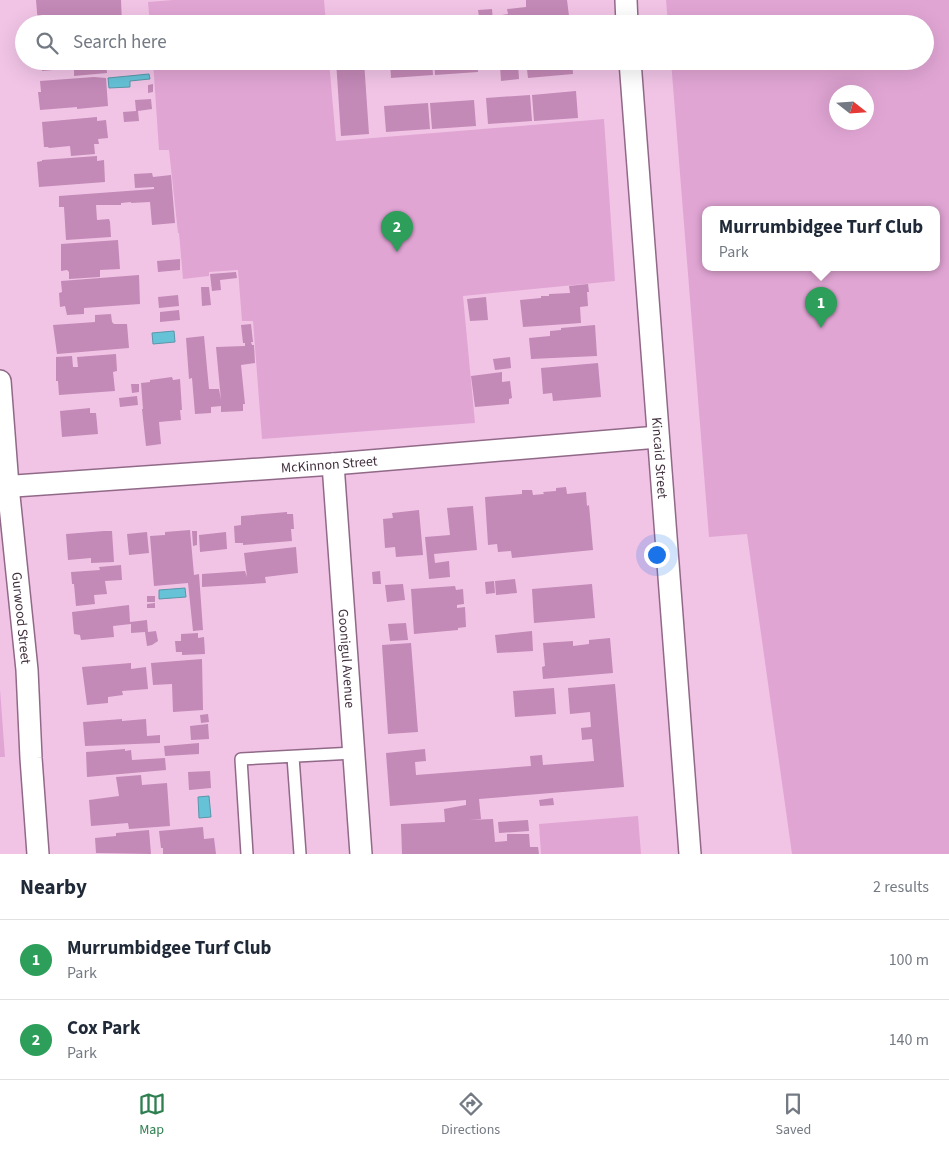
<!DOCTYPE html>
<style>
body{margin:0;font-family:"Source Sans 3",sans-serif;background:#f6f6f7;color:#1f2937}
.compass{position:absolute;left:829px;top:85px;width:45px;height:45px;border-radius:50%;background:#fff;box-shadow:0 5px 20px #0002;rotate:107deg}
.you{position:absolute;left:656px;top:554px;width:18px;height:18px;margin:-12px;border:4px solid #fff;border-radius:50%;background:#1a73e8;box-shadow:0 0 0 8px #1a73e833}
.badge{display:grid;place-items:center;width:32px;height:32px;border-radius:50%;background:#2f8051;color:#fff;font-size:16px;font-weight:700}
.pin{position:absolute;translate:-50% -41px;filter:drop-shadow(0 1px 2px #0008)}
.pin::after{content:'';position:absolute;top:26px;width:18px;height:15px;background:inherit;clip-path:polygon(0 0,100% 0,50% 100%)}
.popup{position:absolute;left:702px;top:206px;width:238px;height:65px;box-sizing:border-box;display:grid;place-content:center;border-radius:10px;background:#fff;filter:drop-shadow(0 1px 4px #0005);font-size:16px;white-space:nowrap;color:#747a83}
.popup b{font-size:19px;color:#1f2937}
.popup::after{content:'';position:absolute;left:50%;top:100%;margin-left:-10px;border:10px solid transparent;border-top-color:#fff}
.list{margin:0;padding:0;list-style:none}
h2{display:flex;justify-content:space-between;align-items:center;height:65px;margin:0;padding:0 20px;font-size:21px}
h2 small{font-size:16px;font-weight:400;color:#747a83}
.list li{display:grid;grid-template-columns:32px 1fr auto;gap:15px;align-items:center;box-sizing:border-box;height:80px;padding:0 20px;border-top:1px solid #e0e1e3}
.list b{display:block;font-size:19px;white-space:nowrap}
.list p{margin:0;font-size:16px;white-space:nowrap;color:#747a83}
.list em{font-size:16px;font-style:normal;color:#747a83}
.icon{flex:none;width:28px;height:28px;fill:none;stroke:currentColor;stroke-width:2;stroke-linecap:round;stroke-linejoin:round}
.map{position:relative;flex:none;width:949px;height:854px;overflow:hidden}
.search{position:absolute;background:#fff;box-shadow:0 5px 20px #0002;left:15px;right:15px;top:15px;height:55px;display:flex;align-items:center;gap:12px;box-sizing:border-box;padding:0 18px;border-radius:28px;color:#747a83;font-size:19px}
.sheet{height:225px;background:#fff}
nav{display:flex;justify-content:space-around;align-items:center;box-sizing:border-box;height:70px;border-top:1px solid #e0e1e3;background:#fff;font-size:14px;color:#747a83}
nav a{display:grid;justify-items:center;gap:2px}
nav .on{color:#2f8051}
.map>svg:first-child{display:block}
.green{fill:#e1a5d4;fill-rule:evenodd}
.water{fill:#65c2d7;stroke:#5a96a9}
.building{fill:#c389b7}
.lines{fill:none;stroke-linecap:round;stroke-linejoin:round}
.service-casing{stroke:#916988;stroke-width:14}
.minor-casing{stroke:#916988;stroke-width:24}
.service{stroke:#fff;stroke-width:11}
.minor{stroke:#fff;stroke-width:21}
.labels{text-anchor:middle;stroke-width:5;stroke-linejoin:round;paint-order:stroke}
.street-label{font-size:14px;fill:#42303e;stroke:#f1c4e6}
</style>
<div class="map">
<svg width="949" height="854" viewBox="0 0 949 854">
<rect width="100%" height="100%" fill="#f1c4e6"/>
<path class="green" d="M173,0H324L326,24H150L148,2Z
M666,0H949V854H792L747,534L709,537L671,61H925V24H668ZM836,92H866V122H836ZM706,209H936V267H706Z
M153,61H329L336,141L604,119L615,281L463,296L475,423L262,439L253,321H242L238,270L209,272V276L183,279L179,233H178L169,150H159Z
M0,689L5,757H0Z
M638,816L641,854H541L539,824Z"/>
<path class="water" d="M149,74L150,79L130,81V87L109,88L108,78Z
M174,331L175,342L153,344L152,333Z
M185,588L186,597L159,599V590Z
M209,796L211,817L199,818L198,797Z"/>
<path class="building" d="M36,0H121L122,24H38Z
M526,0H567L570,24H502V15L508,14L507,9L526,7Z
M492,9L493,21L467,24V18L479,17L478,10Z
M41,61H78L79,63L106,61L107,73L74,76V68L42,71Z
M140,61H148L149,70H141Z
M336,61H364L369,134L341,136Z
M390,61H432L433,75L391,78Z
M434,61H477L478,72L435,75Z
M526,61H572L573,74L528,78Z
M518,64L519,79L501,81L500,66Z
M94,77L106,78L108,106L77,109V107L40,110L38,92H41L40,81Z
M153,84V92L148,93V85Z
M576,91L578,118L534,121L532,95Z
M530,95L532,121L488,124L486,98Z
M151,99L152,109L138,111L139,121L124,122L123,112L136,111L135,100Z
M474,100L476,126L432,129L430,103Z
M428,103L430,129L386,132L384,106Z
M97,117V121L106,120L108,138L98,139L99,144H94L95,154L71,156L70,146L49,148L48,147H44L42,122Z
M97,156V161L104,160L105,182L39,187L37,162L42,161V160Z
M152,173L153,177L171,175L175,223L152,225L150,202L131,203V202L121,203V205H96L97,220L109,219L110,222L111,237L66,240L64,207H59V196L154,189V187L135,188L134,174Z
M118,240L120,269L100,270V277L69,279V272L67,270L61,271V244Z
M180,259V270L158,272L157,261Z
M236,272L237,278L220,280L221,290L212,291L210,274Z
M139,275L140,304L84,308V314L67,315L65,306L60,307L59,293L62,292L61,281Z
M588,284L589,292H587L588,306L580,307L581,323L523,327L520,300L541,298V296H549V294L570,293L569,286Z
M201,287H209L211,305L202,306Z
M178,295L179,306L159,308L158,297Z
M486,297L488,320L470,321L467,299Z
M179,310L180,320L160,322V312Z
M111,314L112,322L114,324H127L129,348L57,354L53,325L95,322V315Z
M251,324L253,342H251L252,345H254L255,363L241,365L245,404H243V411L221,412V406L211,407V413L195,414L192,378L189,379L186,338L204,336L209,389H219L221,400L216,347L245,346V343H243L241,325Z
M595,325L597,356L531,359L529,338L550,336V331L561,330V328Z
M116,354L117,371L113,372L115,391L59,395L58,381H56V357L72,356L73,367H78L77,357Z
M510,357L511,368L495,370L493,359Z
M598,363L601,397L553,401L552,393L543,394L541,368Z
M502,372V382L510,381L512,398L509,399V404L475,407L471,376Z
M172,377L173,380L180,379L182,410H180L181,420L159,422L161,444L146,446L142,409H143L141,383L150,382V380Z
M131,384H139V392L132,393Z
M137,396L138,405L120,407L119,398Z
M90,408V413H96L98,434L62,437L60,411Z
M566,487L567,494L586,492L587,506L589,505L593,550L512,558L511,551L498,552L497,544L488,545L485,497L522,494V490H532L533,495L544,494L543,492L556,491V488Z
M473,506L477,550L434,554L435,563L449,561L450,577L429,579L425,537L450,535L447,508Z
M419,510L423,555L396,557L395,547L385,548L383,519L393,518L392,513Z
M287,512V514H293L294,529H291L292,541L243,545V543H235L234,526L241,525V516Z
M190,530L194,575L199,574L203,630L193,631L188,583L154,586L150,536L165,535V532Z
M104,531H112L114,562L91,563V558L68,560L66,534Z
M192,531H197V545L193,546Z
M147,532L149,553L129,555L127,534Z
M226,532L227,549L200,552L199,535Z
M296,547L298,573L265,577L266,583L202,587V574L245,571L247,577L244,553Z
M121,565L122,580L105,581L107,594L94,595L95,604L76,606L74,584H72L71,572L100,570L99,567Z
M380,571L381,584H373L372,572Z
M515,579L517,593L496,595L495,581Z
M494,581L495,593L486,594L485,582Z
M403,584L405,600L387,602L385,585Z
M592,584L595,618L534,623L532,589Z
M455,586L456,590L463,589L464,604L457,605V608L465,607L466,627L458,628V630L414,634L411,589Z
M147,596H155V602H147Z
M155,603V608H147V604Z
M129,605L130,622L147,620L148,632L156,631L158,641L152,645L147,646L145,632L131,633V624L113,626L114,637L81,640L80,635L74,634L72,612Z
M406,623L408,640L390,641L388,624Z
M532,631L533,651L497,653L495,635Z
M198,633V638L204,637L205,654L182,655V652H176L175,641H181V634Z
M610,638L613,673L543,679L542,667L545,666L543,643L573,641V646L589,644V640Z
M411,643L418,732L388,734L382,645Z
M202,659L203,710L173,712L172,684L153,685L151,663Z
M131,663V669L146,667L148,689L122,691L123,695L108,697V703L87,705L82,667Z
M615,684L624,787L479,799L481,819L469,820L493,819L495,842L507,841V834H529L530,847H538L539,854H402L401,824L445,822L444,809L466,805V800L390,806L386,753L425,749L426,761L415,762L416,775L531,766L530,756L542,755L543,765L594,761L592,739L582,740L581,728L591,727L590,712L570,714L568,688Z
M554,688L556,714L515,717L513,691Z
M208,714L209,722L201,723L200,715Z
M122,719V721L146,719L147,736L160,735V743L85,746L83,722Z
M208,724L209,739L191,740L190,726Z
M199,743V754L165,756L164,746Z
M125,749V751L131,750L132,760L165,758L166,770L87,777L86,752Z
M210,771L211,788L189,790L188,772Z
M141,775L142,785L167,783L170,826L129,829L128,823L91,826L89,800L119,796L116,777Z
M553,798L554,805L540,806L539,800Z
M528,820L529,831L499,833L498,822Z
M203,827L204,839L214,838L216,854H163V848H161L159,831Z
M149,830L151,854L96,853L95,838L116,836V833Z"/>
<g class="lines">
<g class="service-casing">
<path id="service" d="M293,757L300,854
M247,854L241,759L354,753"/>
</g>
<g class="minor-casing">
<g id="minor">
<path d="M626,0L627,24"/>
<path id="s1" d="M630,61L690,854"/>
<path id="s2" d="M0,381L8,486L27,670L31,758L38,854"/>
<path id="s3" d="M333,464L361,854"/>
<path id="s4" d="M0,487L333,464L658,437"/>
</g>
</g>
<use href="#service" class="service"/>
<use href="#minor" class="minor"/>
</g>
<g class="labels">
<g class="street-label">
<text dy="5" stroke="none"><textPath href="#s1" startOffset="398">Kincaid Street</textPath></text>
<text dy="5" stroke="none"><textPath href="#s4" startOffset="330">McKinnon Street</textPath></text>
<text dy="5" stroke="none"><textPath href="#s2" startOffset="238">Gurwood Street</textPath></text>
<text dy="5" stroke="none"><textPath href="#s3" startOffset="195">Goonigul Avenue</textPath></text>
</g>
</g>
</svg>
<svg class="compass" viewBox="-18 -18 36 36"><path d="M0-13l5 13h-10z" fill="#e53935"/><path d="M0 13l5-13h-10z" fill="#747a83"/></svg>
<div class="you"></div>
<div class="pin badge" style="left:821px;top:328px;background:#2e9e5b">1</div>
<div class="popup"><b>Murrumbidgee Turf Club</b>Park</div>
<div class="pin badge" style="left:397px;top:252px;background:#2e9e5b">2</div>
<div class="search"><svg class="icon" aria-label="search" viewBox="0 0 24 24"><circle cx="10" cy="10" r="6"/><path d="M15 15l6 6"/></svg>Search here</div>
</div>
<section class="sheet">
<h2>Nearby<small>2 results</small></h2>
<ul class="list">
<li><span class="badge" style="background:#2e9e5b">1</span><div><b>Murrumbidgee Turf Club</b><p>Park</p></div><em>100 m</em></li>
<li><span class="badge" style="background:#2e9e5b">2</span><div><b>Cox Park</b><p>Park</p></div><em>140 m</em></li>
</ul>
</section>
<nav>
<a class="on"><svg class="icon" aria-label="map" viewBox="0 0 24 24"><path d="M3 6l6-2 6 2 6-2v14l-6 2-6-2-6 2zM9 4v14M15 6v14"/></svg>Map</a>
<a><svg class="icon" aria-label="directions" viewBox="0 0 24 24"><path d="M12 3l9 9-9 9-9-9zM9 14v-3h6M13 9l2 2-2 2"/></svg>Directions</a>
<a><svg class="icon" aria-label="saved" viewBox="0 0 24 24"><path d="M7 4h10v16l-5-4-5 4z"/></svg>Saved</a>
</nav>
